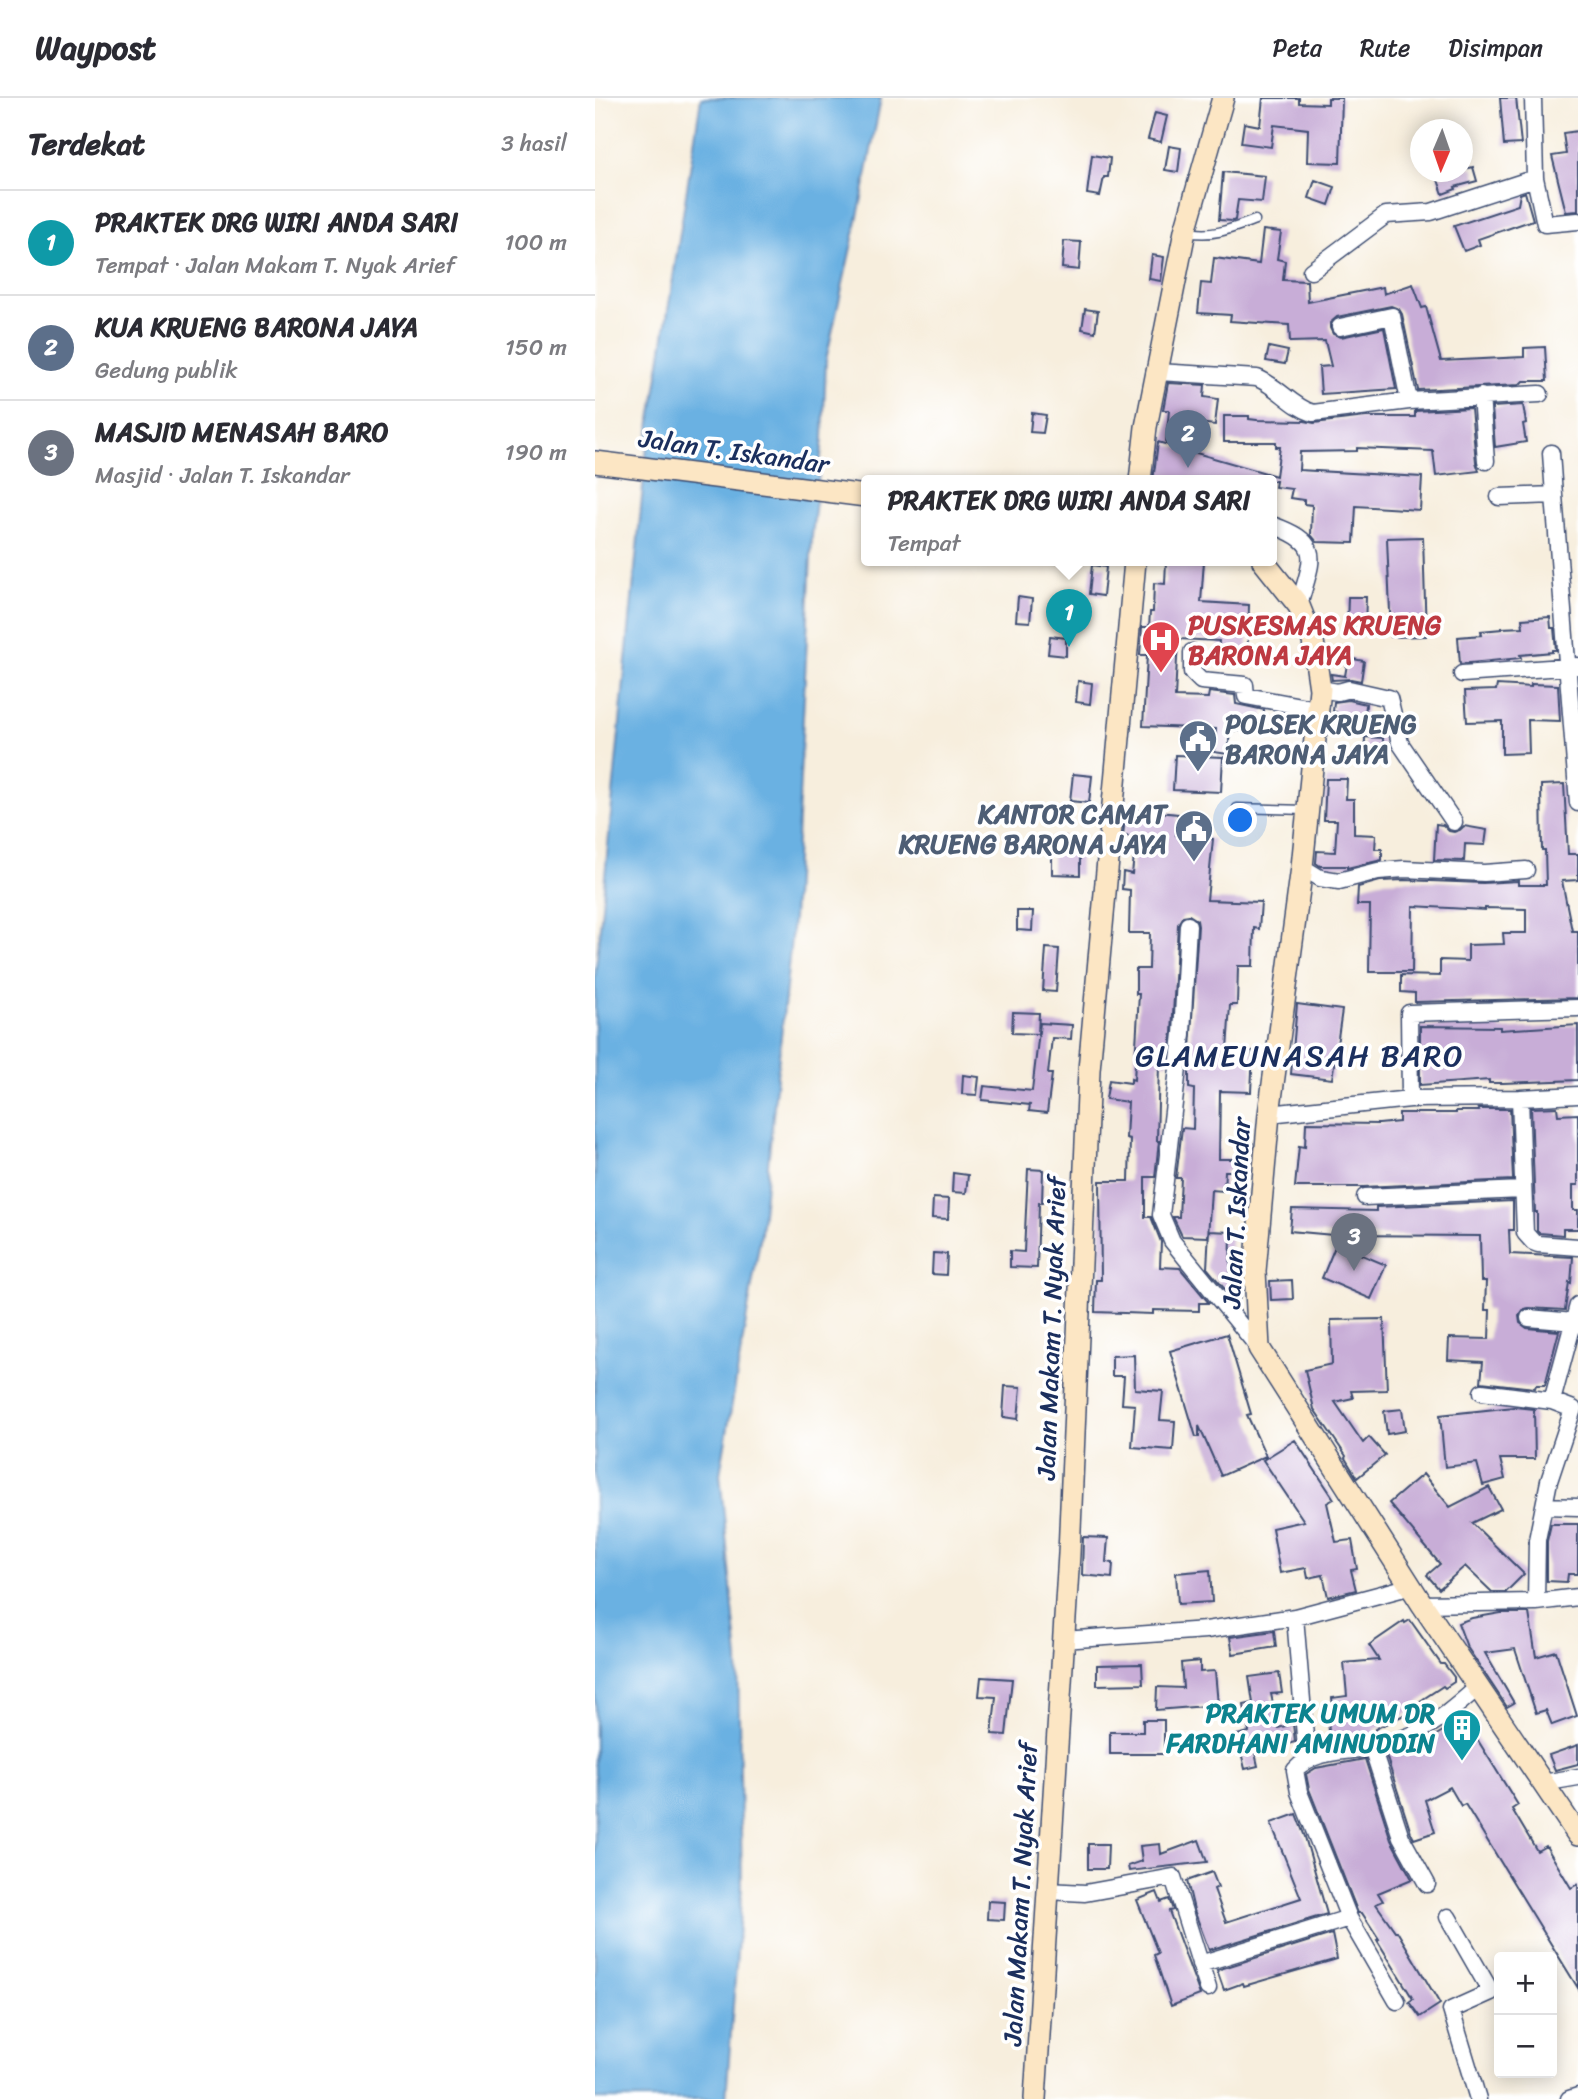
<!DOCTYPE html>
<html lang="id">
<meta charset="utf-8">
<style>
body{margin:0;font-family:Sriracha,sans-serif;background:#f7f7f7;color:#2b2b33}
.controls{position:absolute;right:21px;bottom:21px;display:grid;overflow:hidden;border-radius:7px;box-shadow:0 4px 18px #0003}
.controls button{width:63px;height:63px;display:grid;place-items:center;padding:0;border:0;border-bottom:2px solid #e1e1e2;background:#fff;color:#2b2b33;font:35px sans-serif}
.compass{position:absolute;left:815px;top:21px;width:63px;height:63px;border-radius:50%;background:#fff;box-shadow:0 4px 18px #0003;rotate:182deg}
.you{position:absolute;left:646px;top:723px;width:24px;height:24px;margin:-18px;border:5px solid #fff;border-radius:50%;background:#1a73e8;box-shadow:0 0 0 10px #1a73e833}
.badge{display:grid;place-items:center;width:46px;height:46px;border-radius:50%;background:#7c3aed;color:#fff;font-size:23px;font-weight:700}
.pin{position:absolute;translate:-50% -58px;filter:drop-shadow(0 2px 4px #0008)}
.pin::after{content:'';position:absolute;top:37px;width:24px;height:21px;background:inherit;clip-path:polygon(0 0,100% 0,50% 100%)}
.popup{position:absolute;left:266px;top:377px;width:416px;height:91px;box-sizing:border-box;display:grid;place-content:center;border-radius:7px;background:#fff;filter:drop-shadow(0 2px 5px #0005);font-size:23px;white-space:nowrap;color:#7c7c81}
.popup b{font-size:26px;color:#2b2b33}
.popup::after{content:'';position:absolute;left:50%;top:100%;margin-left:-14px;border:14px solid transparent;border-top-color:#fff}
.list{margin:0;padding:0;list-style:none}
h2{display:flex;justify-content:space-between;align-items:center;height:91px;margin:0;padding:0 28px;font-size:30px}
h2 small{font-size:23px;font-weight:400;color:#7c7c81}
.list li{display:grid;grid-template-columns:46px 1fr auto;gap:21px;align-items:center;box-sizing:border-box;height:105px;padding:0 28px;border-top:2px solid #e1e1e2}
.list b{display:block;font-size:26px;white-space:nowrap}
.list p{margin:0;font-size:23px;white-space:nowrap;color:#7c7c81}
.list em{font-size:23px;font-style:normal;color:#7c7c81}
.map{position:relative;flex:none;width:983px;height:2001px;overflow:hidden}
header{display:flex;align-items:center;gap:42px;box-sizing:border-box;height:98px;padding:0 35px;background:#fff;border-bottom:2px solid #e1e1e2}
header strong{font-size:33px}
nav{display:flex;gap:38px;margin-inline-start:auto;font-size:24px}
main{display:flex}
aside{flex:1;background:#fff}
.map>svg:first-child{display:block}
.water{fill:#6bb1e2;stroke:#4370a0;stroke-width:2}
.building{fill:#c8add7}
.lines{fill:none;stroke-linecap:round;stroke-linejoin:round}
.lane-casing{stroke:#3c4c71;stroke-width:11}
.street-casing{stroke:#3c4c71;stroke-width:19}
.secondary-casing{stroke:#3c4c71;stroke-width:24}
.lane{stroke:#fff;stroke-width:8}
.street{stroke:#fff;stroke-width:16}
.secondary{stroke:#fce6c4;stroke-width:21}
.labels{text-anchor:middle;stroke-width:7;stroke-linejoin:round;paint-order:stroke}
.street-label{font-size:26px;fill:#1b2f5e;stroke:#fff}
.health-label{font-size:26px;font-weight:bold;fill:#be3a42;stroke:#fff;text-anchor:start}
.service-label{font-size:26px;font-weight:bold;fill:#4e5e75;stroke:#fff;text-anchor:start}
.culture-label{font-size:26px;font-weight:bold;fill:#0d838f;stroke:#fff;text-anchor:end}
.quarter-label{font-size:30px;letter-spacing:2px;fill:#1b2f5e;stroke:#fff}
</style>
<header>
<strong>Waypost</strong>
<nav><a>Peta</a><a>Rute</a><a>Disimpan</a></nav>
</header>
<main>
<aside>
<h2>Terdekat<small>3 hasil</small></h2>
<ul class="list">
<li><span class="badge" style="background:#0f9aa8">1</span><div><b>PRAKTEK DRG WIRI ANDA SARI</b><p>Tempat · Jalan Makam T. Nyak Arief</p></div><em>100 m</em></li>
<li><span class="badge" style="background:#5c6f8a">2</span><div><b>KUA KRUENG BARONA JAYA</b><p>Gedung publik</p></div><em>150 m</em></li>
<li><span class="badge" style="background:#6b7280">3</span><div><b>MASJID MENASAH BARO</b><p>Masjid · Jalan T. Iskandar</p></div><em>190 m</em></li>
</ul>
</aside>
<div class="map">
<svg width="983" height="2001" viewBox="0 0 983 2001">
<rect width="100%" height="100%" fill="#fff"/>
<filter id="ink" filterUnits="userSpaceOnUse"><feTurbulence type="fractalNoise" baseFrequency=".0143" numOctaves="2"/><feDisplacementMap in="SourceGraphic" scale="14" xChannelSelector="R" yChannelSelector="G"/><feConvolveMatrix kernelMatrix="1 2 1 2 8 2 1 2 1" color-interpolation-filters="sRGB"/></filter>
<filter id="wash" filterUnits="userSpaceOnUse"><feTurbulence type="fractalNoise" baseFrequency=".00686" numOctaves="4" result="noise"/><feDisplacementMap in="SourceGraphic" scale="28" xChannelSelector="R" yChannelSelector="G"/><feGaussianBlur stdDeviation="1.57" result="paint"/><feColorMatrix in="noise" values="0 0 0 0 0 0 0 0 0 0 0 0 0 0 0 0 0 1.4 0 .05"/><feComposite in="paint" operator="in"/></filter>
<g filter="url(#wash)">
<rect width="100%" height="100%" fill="#f7eedd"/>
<path class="water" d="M106,0H286L267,100L231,262L228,340L217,438L198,821L166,1135L125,1376L143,1561L147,1788L131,2001H0V880L52,348Z"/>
<g id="blocks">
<path class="building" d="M668,0H704V5L733,6V0H747L745,65L712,64L713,31L679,27L676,49L646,45L649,25L665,28Z
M905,0H921L926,46L909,47Z
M560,15L572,18L566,44L553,41Z
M983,33V113L971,114L957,58L971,56L968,35Z
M574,48L586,50L583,74L570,72Z
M497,57L515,60L513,79H509L505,98L492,96Z
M878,69L882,83L860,89L861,91L848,96L842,79Z
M628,74L670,78L667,104L643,102L640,122L638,123L624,122Z
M720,82L740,89L734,107L714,100Z
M930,94L938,122L883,141L885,147L869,153L859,128L923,107L925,96Z
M668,132L686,134L682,161L690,163L688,182L712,183L713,204L788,189L789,196L818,186L827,210L831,209L846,263L929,259V250L950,249L952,283H928L924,287L823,292L807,216L804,211L796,208L742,219L735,225V230L738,236L746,239L789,230L801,291L726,296L724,269L736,268L730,243L695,244L694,227L635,223L636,217L603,215L606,185L616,186L619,160L664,166Z
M469,143L486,144L484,172L467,170Z
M557,157L569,159L566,183L554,181Z
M490,211L503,213L500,234L487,231Z
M674,249L693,253L690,266L671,263Z
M573,285L610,287L609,299L623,301L620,327L603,325L602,345H571L574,312H568Z
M928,307L931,325L928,326L931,344L900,349L897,309Z
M876,310L881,364L884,373L841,378L838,353L762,350V353L705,354L704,372L827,379L825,412L761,408L759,445L722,444L716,437L717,407L709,406V402L695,400L697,391L680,389L681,383H558L563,344L681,378L685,349H681V344H629V318H654V321L662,322L710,323L719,325L771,319H820V313Z
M437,315L451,317L448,335L435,334Z
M828,439L831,538L796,539L792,440Z
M571,463H609L606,504L654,507L652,567L623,566L624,543L583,541L580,599L613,600L614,594L640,597L641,606L669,612L668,627L646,626V633L635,632L633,656L619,654L621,631L548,628L552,557H545L547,529H554L555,514H558L559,485L570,486Z
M497,467L511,469L508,498L494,496Z
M423,499L437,501L435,524L421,523Z
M753,499H771L770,530L752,529Z
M955,519L956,530H959L961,552H957V554L925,557L926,560L865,566L863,539L887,537L886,533L907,531V530L928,529L927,521Z
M455,538L471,540V558L453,556Z
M753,560L769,563L766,583L756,581L737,582L736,576L750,578Z
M483,583L497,585L495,606L481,604Z
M936,586L963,587L965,623L933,622L934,655L907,656V623L872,624L870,593L901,592L902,587L936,589Z
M754,602L771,606L769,633L742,634L741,614H738L739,604Z
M770,639L788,640V663L769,662Z
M580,657L628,659L626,694L578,692Z
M478,676L497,678L494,705L475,703Z
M731,681H752L751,701H759V736L781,737L780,751H787V762L752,770V768H725L721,765L722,753L740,754L742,722H729Z
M969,686L973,756H983V782L967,783L977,833H983V900L820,904V895L806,894V877L845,878V862L873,863V847L909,846L908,835H931V811L890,810V812L818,808L817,874H774L775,807H762L763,789L785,783L809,782L888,785L923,783V787H951L950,752H947L946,687Z
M531,711L583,716L581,737L618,741L612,802L666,804L664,831L659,830L658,868H643L642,907H635L632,952L658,953L656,994L625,993L624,1061H641L640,1073H630L629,1093L616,1092L613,1139L587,1138L578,1119H584L586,1080H581L587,1030L598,1031L599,991L594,990V966L603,828L602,822L594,817L588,818L583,826L577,935L573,965H564L562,1043H564L560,1079H550V1119H556L566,1144L565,1169L585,1170L614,1205H604V1213L558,1212V1216L500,1214L501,1182H506L505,1083H534L535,1041L531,1040L533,1004L511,1001L514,982L536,985V981L539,982L544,896H541V871H554L555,835H534L535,792L527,791L528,774L537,776L541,739L528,738Z
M841,726L848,727L854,733L859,734L865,732L869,728L892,732L890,747L870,746L869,763L839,762Z
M470,738L471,754L485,755V777L457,776V739Z
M422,813H438L437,833L422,832Z
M451,850L464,851L461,894L448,893Z
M702,906L747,912L737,981L696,976Z
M418,914L444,915L443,936L417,935Z
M445,925L477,927L476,941L457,940L453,976H457L452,1015L434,1013L435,1007L387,1002L389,988L437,993Z
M983,927V982L908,985H894V982L825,987V928L905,929V932Z
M368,977L384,979L382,997L367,996Z
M962,1009L963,1017L983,1016V1087H978V1112H983V1131H968V1137L944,1135L942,1133V1114H940L936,1010Z
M883,1011H915L918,1082L768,1089H700L704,1048L710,1049L711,1025L784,1026L804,1024V1015H861V1013H884Z
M433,1071L448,1072L447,1105H444L442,1170L415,1169V1153L429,1154Z
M358,1075L373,1077L371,1095L357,1094Z
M338,1100L354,1101L353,1121L337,1120Z
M918,1103V1132H914L915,1156L978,1159L976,1185L974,1184L970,1212L934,1210L929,1211L924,1218L925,1225L932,1230L964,1233L950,1287H941L940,1290L886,1284L888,1264L853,1262L854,1240L894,1241L895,1212H890L891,1183H886L885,1138L738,1137L695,1133L697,1111L781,1113V1109Z
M614,1133L636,1134L635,1186L647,1189L643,1207L612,1170Z
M741,1146L791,1167L776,1201L727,1180Z
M338,1155L352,1156L351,1177L337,1176Z
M697,1182L698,1201L676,1202L675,1183Z
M789,1221L792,1292L756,1293L758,1300L740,1304L768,1345L774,1339L790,1357L762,1380L750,1360L751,1358L719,1311L710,1272L737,1266L736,1222Z
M632,1236L656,1316L652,1317L671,1358L626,1378L604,1328V1339H601L575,1253Z
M539,1257L540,1291L568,1293L565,1322L580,1323L578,1352L537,1349L540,1307L527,1306L529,1278H517V1258Z
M410,1288L426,1289L423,1321L408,1319Z
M919,1309L939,1311L940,1361H905L910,1381L888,1387L882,1365L850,1369L845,1317Z
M807,1311L810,1333L792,1336L789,1313Z
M700,1342L739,1401L732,1405L741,1444L757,1442L762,1471L756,1472L761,1492L733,1499L728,1477L713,1480L711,1470L685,1475L677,1430L709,1423L668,1362Z
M828,1376L855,1409L894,1389L906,1411L877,1425L929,1476L911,1494H897L870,1468L844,1491L832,1477L845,1466L794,1405Z
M956,1426H983V1476H973L972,1484L952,1483V1443Z
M488,1439L513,1440L511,1464L518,1465L517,1480L487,1477Z
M615,1472L617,1504L583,1506L581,1475Z
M906,1515H934L941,1559L961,1553L982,1618L957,1627L951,1612L941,1615L920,1551L890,1555L919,1605L912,1609L872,1549L863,1525L877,1520Z
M815,1522L846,1566H849L859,1579V1584L850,1590L848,1588L813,1611L815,1614L780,1631L781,1637L735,1644L733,1622L740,1621L737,1600L752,1598L749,1565L784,1562L774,1547L809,1523L810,1525Z
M679,1533L681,1549L638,1556L635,1539Z
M605,1563V1574L620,1573L623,1607L561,1612L562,1589L588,1590L586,1565Z
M547,1566L548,1586L502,1587V1567Z
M684,1575L687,1595L676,1596L683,1630L698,1626L700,1644L660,1655L663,1668L650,1671L642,1637L654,1634L649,1607L658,1605L654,1579Z
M386,1579L417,1581L411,1637L397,1636L401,1599L384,1598Z
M869,1620L923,1707L917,1711L942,1753L951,1748L976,1790L983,1786V1890L870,1706L866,1708L855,1689L830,1702L840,1734L819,1741L816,1735L791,1657L810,1651L812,1655Z
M548,1622H569V1656H515V1634H548Z
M983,1647V1666L960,1672L954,1657Z
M770,1661L796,1742L817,1781L783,1795L788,1803L781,1806L800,1833H802L845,1906L825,1919L814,1904L818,1901L782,1842L784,1841L767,1815H763L714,1691L711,1676L721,1670Z
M701,1716L710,1739L732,1816L614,1852L599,1812L592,1783L617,1774L623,1789L619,1791L631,1824L706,1800L676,1725Z
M604,1742L612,1764L534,1773L533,1768L547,1763L545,1748L565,1746L566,1756Z
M493,1746H513L512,1771H493Z
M562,1794L566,1804L574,1801L578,1812L574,1813L605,1897L576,1908L559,1857L563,1855L542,1802Z
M393,1803L410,1804L409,1822L392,1821Z
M737,1836L742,1861L649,1888L648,1885L629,1892L622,1872Z"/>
</g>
</g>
<g filter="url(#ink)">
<use href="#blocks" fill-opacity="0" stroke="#3c4c71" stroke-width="2"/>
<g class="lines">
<g class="lane-casing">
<path id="lane" d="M593,134C618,139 636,131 660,122
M642,710L710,712"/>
</g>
<g class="street-casing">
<path id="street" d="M938,0L940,80L950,126L983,123
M716,173L791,117L836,114L940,80
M745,229L797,218L814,303
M563,274L662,280C683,288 697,309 718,315L814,303L945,296
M886,298L891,363
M959,397L983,705
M904,399L959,397L956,355
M677,427C731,446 716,461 704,508
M597,554V574L606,583L650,587L651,598L722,611
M867,576L983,568
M725,591L743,594L754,591L794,600L805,645L859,724
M707,769L725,780L744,783L783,773L809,771L889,775L931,772
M593,827L587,936L566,1117L577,1143L664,1250
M925,1000L930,1135L938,1144L943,1146L983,1149
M815,1001L814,915L983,910
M674,1016L815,1001L925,1000L983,997
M770,1099L927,1092
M934,1220L979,1224
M887,1294L957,1303
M949,1408L983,1409
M941,1504L942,1442L954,1383L978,1311L957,1303L983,1207
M827,1506L941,1504L983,1499
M700,1519L712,1662
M468,1542L611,1532L700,1519L817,1488
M777,1649L806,1739L832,1786
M948,1685L983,1679
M453,1793L490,1795L578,1779L613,1890
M853,1819L896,1894L856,1912L883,2001
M754,1820L802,1903
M605,1866L754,1820L704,1694L700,1672C719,1651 751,1655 776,1649C789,1647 805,1642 817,1637C842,1625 863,1607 883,1589
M974,2001L983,1998"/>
</g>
<g class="secondary-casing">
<path id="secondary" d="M0,364L271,398
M545,383L551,329L590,133L628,0
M668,463L704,508L718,543L725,591L707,769L674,1016L660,1173L664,1250L827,1506L983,1737
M440,2001L474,1456L494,972L540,463"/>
</g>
<use href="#lane" class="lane"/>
<use href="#street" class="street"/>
<use href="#secondary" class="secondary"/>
</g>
</g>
<defs>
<g id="hospital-pin" transform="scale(2.0125)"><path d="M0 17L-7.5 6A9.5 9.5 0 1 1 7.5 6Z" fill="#e0444e" stroke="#fff"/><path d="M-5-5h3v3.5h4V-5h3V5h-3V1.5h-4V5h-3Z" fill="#fff"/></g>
<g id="civic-pin" transform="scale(2.0125)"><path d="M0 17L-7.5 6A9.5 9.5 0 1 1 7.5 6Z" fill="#5c6f8a" stroke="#fff"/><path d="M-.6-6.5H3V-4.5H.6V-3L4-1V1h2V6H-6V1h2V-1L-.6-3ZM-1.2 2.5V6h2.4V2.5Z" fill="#fff"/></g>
<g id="building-pin" transform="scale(2.0125)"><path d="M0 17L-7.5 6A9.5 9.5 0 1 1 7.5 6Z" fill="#0f9aa8" stroke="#fff"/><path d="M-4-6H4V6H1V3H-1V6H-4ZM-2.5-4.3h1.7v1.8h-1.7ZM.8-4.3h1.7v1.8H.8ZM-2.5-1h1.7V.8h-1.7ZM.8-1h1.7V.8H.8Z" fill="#fff"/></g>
</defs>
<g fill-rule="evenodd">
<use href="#hospital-pin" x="566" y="542"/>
<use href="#civic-pin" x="603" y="641"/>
<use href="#civic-pin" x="599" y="731"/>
<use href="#building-pin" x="867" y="1630"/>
</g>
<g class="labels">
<g class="street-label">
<text transform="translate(139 353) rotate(8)" y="9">Jalan T. Iskandar</text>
<text transform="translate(641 1115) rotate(-87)" y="9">Jalan T. Iskandar</text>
<text transform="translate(456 1230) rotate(-88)" y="9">Jalan Makam T. Nyak Arief</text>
<text transform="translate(425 1796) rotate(-87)" y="9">Jalan Makam T. Nyak Arief</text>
</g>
<g class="health-label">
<text x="593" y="536">PUSKESMAS KRUENG<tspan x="593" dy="30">BARONA JAYA</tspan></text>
</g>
<g class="service-label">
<text x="630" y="635">POLSEK KRUENG<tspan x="630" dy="30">BARONA JAYA</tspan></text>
<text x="572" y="725" text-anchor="end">KANTOR CAMAT<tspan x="572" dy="30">KRUENG BARONA JAYA</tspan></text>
</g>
<g class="culture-label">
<text x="840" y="1624">PRAKTEK UMUM DR<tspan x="840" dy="30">FARDHANI AMINUDDIN</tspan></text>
</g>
<g class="quarter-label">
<text x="705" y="968">GLAMEUNASAH BARO</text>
</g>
</g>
</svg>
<div class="controls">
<button>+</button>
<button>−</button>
</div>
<svg class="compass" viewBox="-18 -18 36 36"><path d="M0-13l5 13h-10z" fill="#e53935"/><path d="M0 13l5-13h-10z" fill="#7c7c81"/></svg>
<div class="you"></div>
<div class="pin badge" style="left:474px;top:549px;background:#0f9aa8">1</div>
<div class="popup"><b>PRAKTEK DRG WIRI ANDA SARI</b>Tempat</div>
<div class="pin badge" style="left:593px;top:370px;background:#5c6f8a">2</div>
<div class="pin badge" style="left:759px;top:1173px;background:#6b7280">3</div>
</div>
</main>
